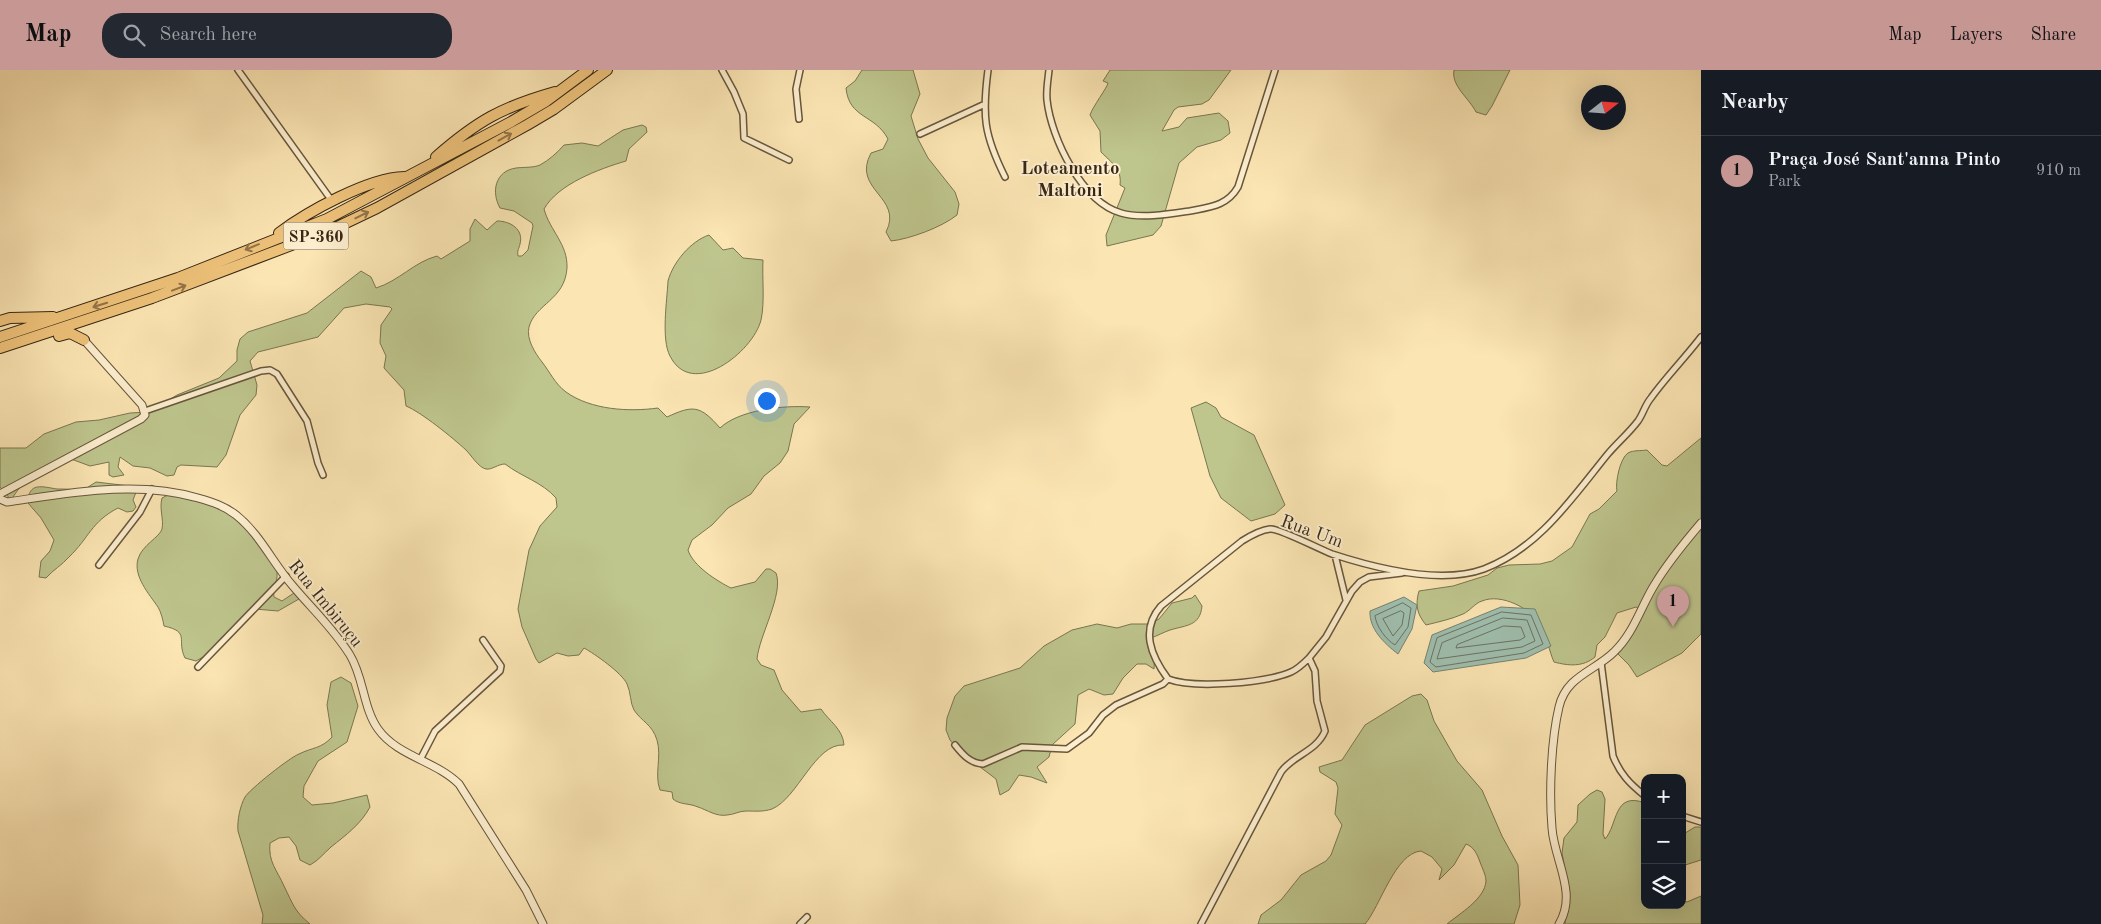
<!DOCTYPE html>
<meta charset="utf-8">
<style>
body{margin:0;font-family:"Old Standard TT",serif;background:#242831;color:#f1f3f6}
.controls{position:absolute;right:15px;bottom:15px;display:grid;overflow:hidden;border-radius:10px;box-shadow:0 5px 20px #0002}
.controls button{width:45px;height:45px;display:grid;place-items:center;padding:0;border:0;border-bottom:1px solid #363941;background:#171b24;color:#f1f3f6;font:25px sans-serif}
.compass{position:absolute;left:1581px;top:15px;width:45px;height:45px;border-radius:50%;background:#171b24;box-shadow:0 5px 20px #0002;rotate:73deg}
.you{position:absolute;left:766px;top:330px;width:18px;height:18px;margin:-12px;border:4px solid #fff;border-radius:50%;background:#1a73e8;box-shadow:0 0 0 8px #1a73e833}
.badge{display:grid;place-items:center;width:32px;height:32px;border-radius:50%;background:#c59692;color:#111;font-size:16px;font-weight:700}
.pin{position:absolute;translate:-50% -41px;filter:drop-shadow(0 1px 2px #0008)}
.pin::after{content:'';position:absolute;top:26px;width:18px;height:15px;background:inherit;clip-path:polygon(0 0,100% 0,50% 100%)}
.list{margin:0;padding:0;list-style:none}
h2{display:flex;justify-content:space-between;align-items:center;height:65px;margin:0;padding:0 20px;font-size:21px}
h2 small{font-size:16px;font-weight:400;color:#9ea1a6}
.list li{display:grid;grid-template-columns:32px 1fr auto;gap:15px;align-items:center;box-sizing:border-box;height:70px;padding:0 20px;border-top:1px solid #363941}
.list b{display:block;font-size:19px;white-space:nowrap}
.list p{margin:0;font-size:16px;white-space:nowrap;color:#9ea1a6}
.list em{font-size:16px;font-style:normal;color:#9ea1a6}
.icon{flex:none;width:28px;height:28px;fill:none;stroke:currentColor;stroke-width:2;stroke-linecap:round;stroke-linejoin:round}
.map{position:relative;flex:none;width:1701px;height:854px;overflow:hidden}
header{display:flex;align-items:center;gap:30px;box-sizing:border-box;height:70px;padding:0 25px;background:#c59692;color:#111}
header strong{font-size:24px}
nav{display:flex;gap:28px;margin-inline-start:auto;font-size:18px}
.search{width:350px;height:45px;background:#242831;display:flex;align-items:center;gap:12px;box-sizing:border-box;padding:0 18px;border-radius:20px;color:#9ea1a6;font-size:19px}
main{display:flex}
aside{flex:1;background:#171b24}
.map>svg:first-child{display:block}
.green{fill:#bec58d;stroke:#7a7651}
.water{fill:#9fbfaf;stroke:#758271}
.lines{fill:none;stroke-linecap:round;stroke-linejoin:round}
.shore{stroke:#6b7362;stroke-width:1}
.minor-casing{stroke:#68563c;stroke-width:8}
.tertiary-casing{stroke:#68563c;stroke-width:9}
.motorway-casing{stroke:#372715;stroke-width:12}
.minor{stroke:#fceece;stroke-width:5}
.tertiary{stroke:#fceece;stroke-width:7}
.motorway{stroke:#eec27a;stroke-width:10}
.oneway{stroke:#927448}
.labels{text-anchor:middle;stroke-width:4;stroke-linejoin:round;paint-order:stroke}
.shield{fill:#fceece;stroke:#72634c;stroke-width:1}
.shield-label{font-size:16px;font-weight:bold;fill:#372715}
.street-label{font-size:18px;fill:#372715;stroke:#fceece}
.neighbourhood-label{font-size:19px;font-weight:bold;fill:#372715;stroke:#fceece}
</style>
<header>
<strong>Map</strong>
<div class="search"><svg class="icon" aria-label="search" viewBox="0 0 24 24"><circle cx="10" cy="10" r="6"/><path d="M15 15l6 6"/></svg>Search here</div>
<nav><a>Map</a><a>Layers</a><a>Share</a></nav>
</header>
<main>
<div class="map">
<svg width="1701" height="854" viewBox="0 0 1701 854">
<rect width="100%" height="100%" fill="#fbe5b3"/>
<filter id="stains"><feTurbulence type="fractalNoise" baseFrequency=".004" numOctaves="4"/><feColorMatrix values="0 0 0 0 .2 0 0 0 0 .09 0 0 0 0 .02 0 0 0 .5 -.17"/></filter>
<radialGradient id="worn" r=".72"><stop offset=".6" stop-color="#630" stop-opacity="0"/><stop offset="1" stop-color="#630" stop-opacity=".3"/></radialGradient>
<path class="green" d="M862,0H913L920,24L911,46L918,69L928,88L955,122L959,134L957,145C942,157 910,169 891,171L886,162C904,127 851,120 871,83L883,79L888,69C875,44 849,49 846,18L855,11Z
M1110,0H1231L1209,30L1202,34L1178,37L1174,40L1162,61L1179,57L1187,48L1219,43L1228,51L1230,63L1221,70L1197,77L1179,93L1161,156L1153,165L1107,176L1106,165L1125,118L1120,115C1122,99 1112,93 1101,82L1100,61L1090,45C1093,36 1107,18 1108,13L1103,11Z
M1454,0H1510L1492,36L1486,45L1476,42C1469,28 1451,16 1454,0Z
M642,55L646,57L647,62L629,79L626,91C599,99 558,114 544,139C550,161 568,174 567,198C565,230 535,234 529,257C526,269 535,283 542,292C550,302 555,314 566,322C591,340 629,342 658,338L667,347C693,335 700,335 720,358C739,340 783,335 810,337L794,354L788,381L780,393L764,406L751,424L728,438L712,455L692,470L688,480C693,496 717,511 731,518L755,512L766,499H770L776,503C784,524 759,566 757,589L761,595L774,600L782,620L801,642L821,639C829,651 843,659 844,675C815,673 798,728 772,739C763,742 755,741 746,741C739,741 733,745 727,745C717,747 707,740 698,737C689,733 680,735 673,729L672,722L660,720C654,704 662,687 657,670C652,654 642,652 634,640C630,633 631,622 627,614C622,603 595,584 584,578L579,585L568,586L557,583L539,593L536,589L522,557L518,539L529,480L540,456L557,437L556,428C542,412 522,407 505,394C498,394 492,400 486,399C479,398 471,385 466,380C453,368 421,342 406,336L404,320L384,298L386,286L380,273L381,255L392,239L390,237L366,234L344,238L318,267L258,282L250,291L257,315L256,325L240,345L226,385L217,397L181,395L177,397L174,405L167,406L150,398L133,396L120,387L118,397L124,405L113,407L109,405V392L90,396L71,389C40,398 29,402 11,430L0,417V378H26L44,364L76,352L99,350L130,343L149,342L177,325L219,308L237,291V280L240,269L248,262L307,243L361,201L371,207L376,218C399,211 414,192 437,186L441,189L470,171V159L475,149L487,160L497,151C510,151 524,159 520,174C519,179 517,180 518,186H522L528,180L533,156L532,153L514,141L500,138C491,122 495,101 516,98C523,97 533,98 540,95C549,90 557,83 564,75L582,73L598,76L623,60Z
M709,165L723,180L733,178L743,188L763,190C762,208 765,232 761,250C753,282 692,330 670,286C661,269 667,231 668,211C673,192 691,171 709,165Z
M1206,332L1216,338L1221,347L1254,365L1285,435L1275,444L1251,451L1221,428L1210,406L1191,338Z
M1701,368V564L1682,583L1637,607L1629,595L1618,584L1619,577L1631,562L1638,538L1636,537L1617,543L1605,567L1597,575L1595,587C1583,597 1569,596 1554,592C1549,581 1547,566 1541,556C1531,538 1501,523 1482,531C1475,533 1470,541 1463,544C1452,549 1438,552 1426,555C1417,544 1415,535 1419,521L1453,516L1488,505L1497,498L1509,495L1540,494L1552,491L1572,477L1590,444L1599,439L1617,421C1615,413 1620,388 1628,383C1633,380 1641,381 1647,380L1662,395L1667,396Z
M96,412L138,417L133,430L136,437L133,441L127,442L118,438C91,452 89,468 69,487C62,495 53,500 46,508L39,507L41,491L50,481L54,470L41,448L28,433C28,411 43,417 57,419C66,419 73,419 82,421Z
M172,423C184,426 198,427 210,431C232,438 266,477 276,498C280,510 272,517 274,527L282,531L294,523L299,529L278,541L255,539L221,568L210,583L196,591L185,588C176,570 191,562 164,556C163,550 161,542 158,537C149,524 133,506 138,489C142,475 160,467 162,459C164,449 159,439 162,428Z
M1195,525L1202,536C1200,556 1187,555 1170,560C1164,562 1157,566 1151,568L1155,581L1154,599L1146,594H1137L1123,608L1113,624L1104,625L1089,619L1078,625L1075,654L1052,675L1049,687L1037,697L1047,713L1031,707L1019,705L1009,720L1000,725L996,709L959,681L950,670L946,660L947,648L955,626L964,616L1020,598L1044,576L1072,560L1097,554L1117,558L1131,554H1150L1159,549L1172,533L1192,528Z
M341,607L351,613L358,636L347,672L318,691L304,716L303,727L312,735L333,733L367,725L370,737C361,754 346,765 331,777C323,784 319,790 310,795L300,790L296,776L289,767L279,768L270,773C268,792 277,800 284,816C293,834 294,841 310,854H262L263,845L238,761C237,751 240,736 245,727C250,719 289,688 299,684C313,677 321,679 332,667L327,635L331,612Z
M1421,624L1427,630L1434,651L1457,691L1482,720L1502,766L1518,795L1520,835L1514,854H1447C1459,844 1485,829 1486,811C1486,805 1482,798 1480,792C1477,784 1474,777 1466,774L1454,795L1439,810L1442,799L1432,787L1421,781C1395,783 1380,837 1365,854H1258L1261,845L1281,830L1301,805L1326,791L1331,785L1342,755L1335,744L1338,718L1336,712L1320,702L1319,697L1342,690L1365,655L1412,626Z
M1597,720L1602,722L1605,729L1603,764L1605,769C1618,755 1613,721 1645,733V835H1682V830L1687,832L1701,826V854H1565L1569,821L1562,783L1564,768L1577,752L1578,735L1590,724Z
M1695,757H1701V790L1682,796V765Z"/>
<path class="water" d="M1404,527L1417,535L1412,559L1398,584C1384,573 1369,559 1370,541Z
M1501,537L1535,539L1551,576L1526,588L1433,602L1424,593L1432,565Z"/>
<g class="lines">
<path class="shore" d="M1403,533L1411,538L1408,557L1395,575C1386,570 1376,556 1375,546Z
M1401,541L1404,543L1402,555L1393,566L1383,549Z
M1502,542L1531,545L1543,574L1524,583L1436,597L1430,592L1437,568Z
M1503,548L1527,550L1535,571L1522,577L1437,589L1442,573Z
M1504,556L1521,557L1525,567L1520,570L1456,578L1457,575Z"/>
<g class="minor-casing">
<path id="minor" d="M238,0L332,131
M722,0L734,22L743,44L744,68L789,90
M988,0C982,46 984,65 1005,107
M1049,0C1048,10 1046,20 1047,30C1051,68 1082,132 1121,143C1141,149 1170,144 1190,141C1210,137 1227,136 1238,117L1275,0
M799,49L796,19L800,0
M920,64L983,35
M145,341L261,301L270,300L277,304L307,351L318,393L323,405
M1335,485L1346,530
M99,495L140,442L152,419
M1601,592L1613,686C1620,704 1630,714 1645,726
M198,597L286,506
M1168,609C1194,619 1265,613 1291,602C1298,599 1303,594 1309,588
M955,675C963,685 970,693 983,694L1022,677L1067,679L1089,663L1103,645L1116,635L1163,614L1168,609C1151,586 1140,560 1161,536L1242,471C1250,466 1260,460 1270,459C1279,458 1319,479 1332,484C1375,498 1440,515 1484,499C1539,478 1572,428 1607,385C1617,373 1629,363 1638,351C1643,344 1645,335 1651,328C1666,307 1685,288 1701,267
M421,688L435,661L500,601L501,596L483,570
M1682,746L1701,752
M800,854L807,847
M1201,854L1281,702C1293,685 1316,682 1325,661L1317,631L1315,601L1309,588L1326,567L1352,521L1360,512L1369,507L1402,503"/>
</g>
<g class="tertiary-casing">
<path id="tertiary" d="M0,424L141,349L145,345L142,335L84,270
M0,429L7,432C70,423 136,410 198,428C212,432 225,436 236,445C259,463 273,493 292,515C312,539 334,559 350,585C364,608 363,638 378,659C397,686 436,691 459,714L526,820L543,854
M1559,854C1578,823 1554,790 1552,758C1549,723 1551,671 1559,637C1566,606 1595,601 1614,582C1634,563 1641,536 1655,514C1668,492 1684,473 1701,453"/>
</g>
<g class="motorway-casing">
<path id="motorway" d="M436,87C477,51 502,37 555,22
M279,163C307,142 368,108 404,107
M0,251L10,248L53,247
M59,266L70,263L84,270
M0,267L178,208L327,149L511,52L545,32L588,0
M0,278L152,228L331,160L377,138L527,55L554,39L607,0"/>
</g>
<use href="#minor" class="minor"/>
<use href="#tertiary" class="tertiary"/>
<use href="#motorway" class="motorway"/>
</g>
<defs><path id="oneway-shaft" d="M-6 0H5M1.5-3L5.5 0L1.5 3" fill="none" stroke-width="1.6" stroke-linecap="round" stroke-linejoin="round" transform="scale(1.25)"/></defs>
<g class="oneway">
<use href="#oneway-shaft" transform="translate(505 67) rotate(-29)"/>
<use href="#oneway-shaft" transform="translate(362 145) rotate(-26)"/>
<use href="#oneway-shaft" transform="translate(252 177) rotate(158)"/>
<use href="#oneway-shaft" transform="translate(179 218) rotate(-21)"/>
<use href="#oneway-shaft" transform="translate(100 235) rotate(163)"/>
</g>
<g class="labels">
<rect class="shield" x="283.5" y="152.5" width="65" height="27" rx="4"/>
<g class="shield-label">
<text x="316" y="172">SP-360</text>
</g>
<g class="street-label">
<text transform="translate(1312 461) rotate(20)" y="6">Rua Um</text>
<text transform="translate(326 533) rotate(51)" y="6">Rua Imbiruçu</text>
</g>
<g class="neighbourhood-label">
<text x="1070" y="104">Loteamento<tspan x="1070" dy="22">Maltoni</tspan></text>
</g>
</g>
<rect width="100%" height="100%" filter="url(#stains)"/>
<rect width="100%" height="100%" fill="url(#worn)"/>
</svg>
<div class="controls">
<button>+</button>
<button>−</button>
<button><svg class="icon" aria-label="layers" viewBox="0 0 24 24"><path d="M12 4l9 5-9 5-9-5zM3 14l9 5 9-5"/></svg></button>
</div>
<svg class="compass" viewBox="-18 -18 36 36"><path d="M0-13l5 13h-10z" fill="#e53935"/><path d="M0 13l5-13h-10z" fill="#9ea1a6"/></svg>
<div class="you"></div>
<div class="pin badge" style="left:1673px;top:557px">1</div>
</div>
<aside>
<h2>Nearby<small></small></h2>
<ul class="list">
<li><span class="badge">1</span><div><b>Praça José Sant'anna Pinto</b><p>Park</p></div><em>910 m</em></li>
</ul>
</aside>
</main>
